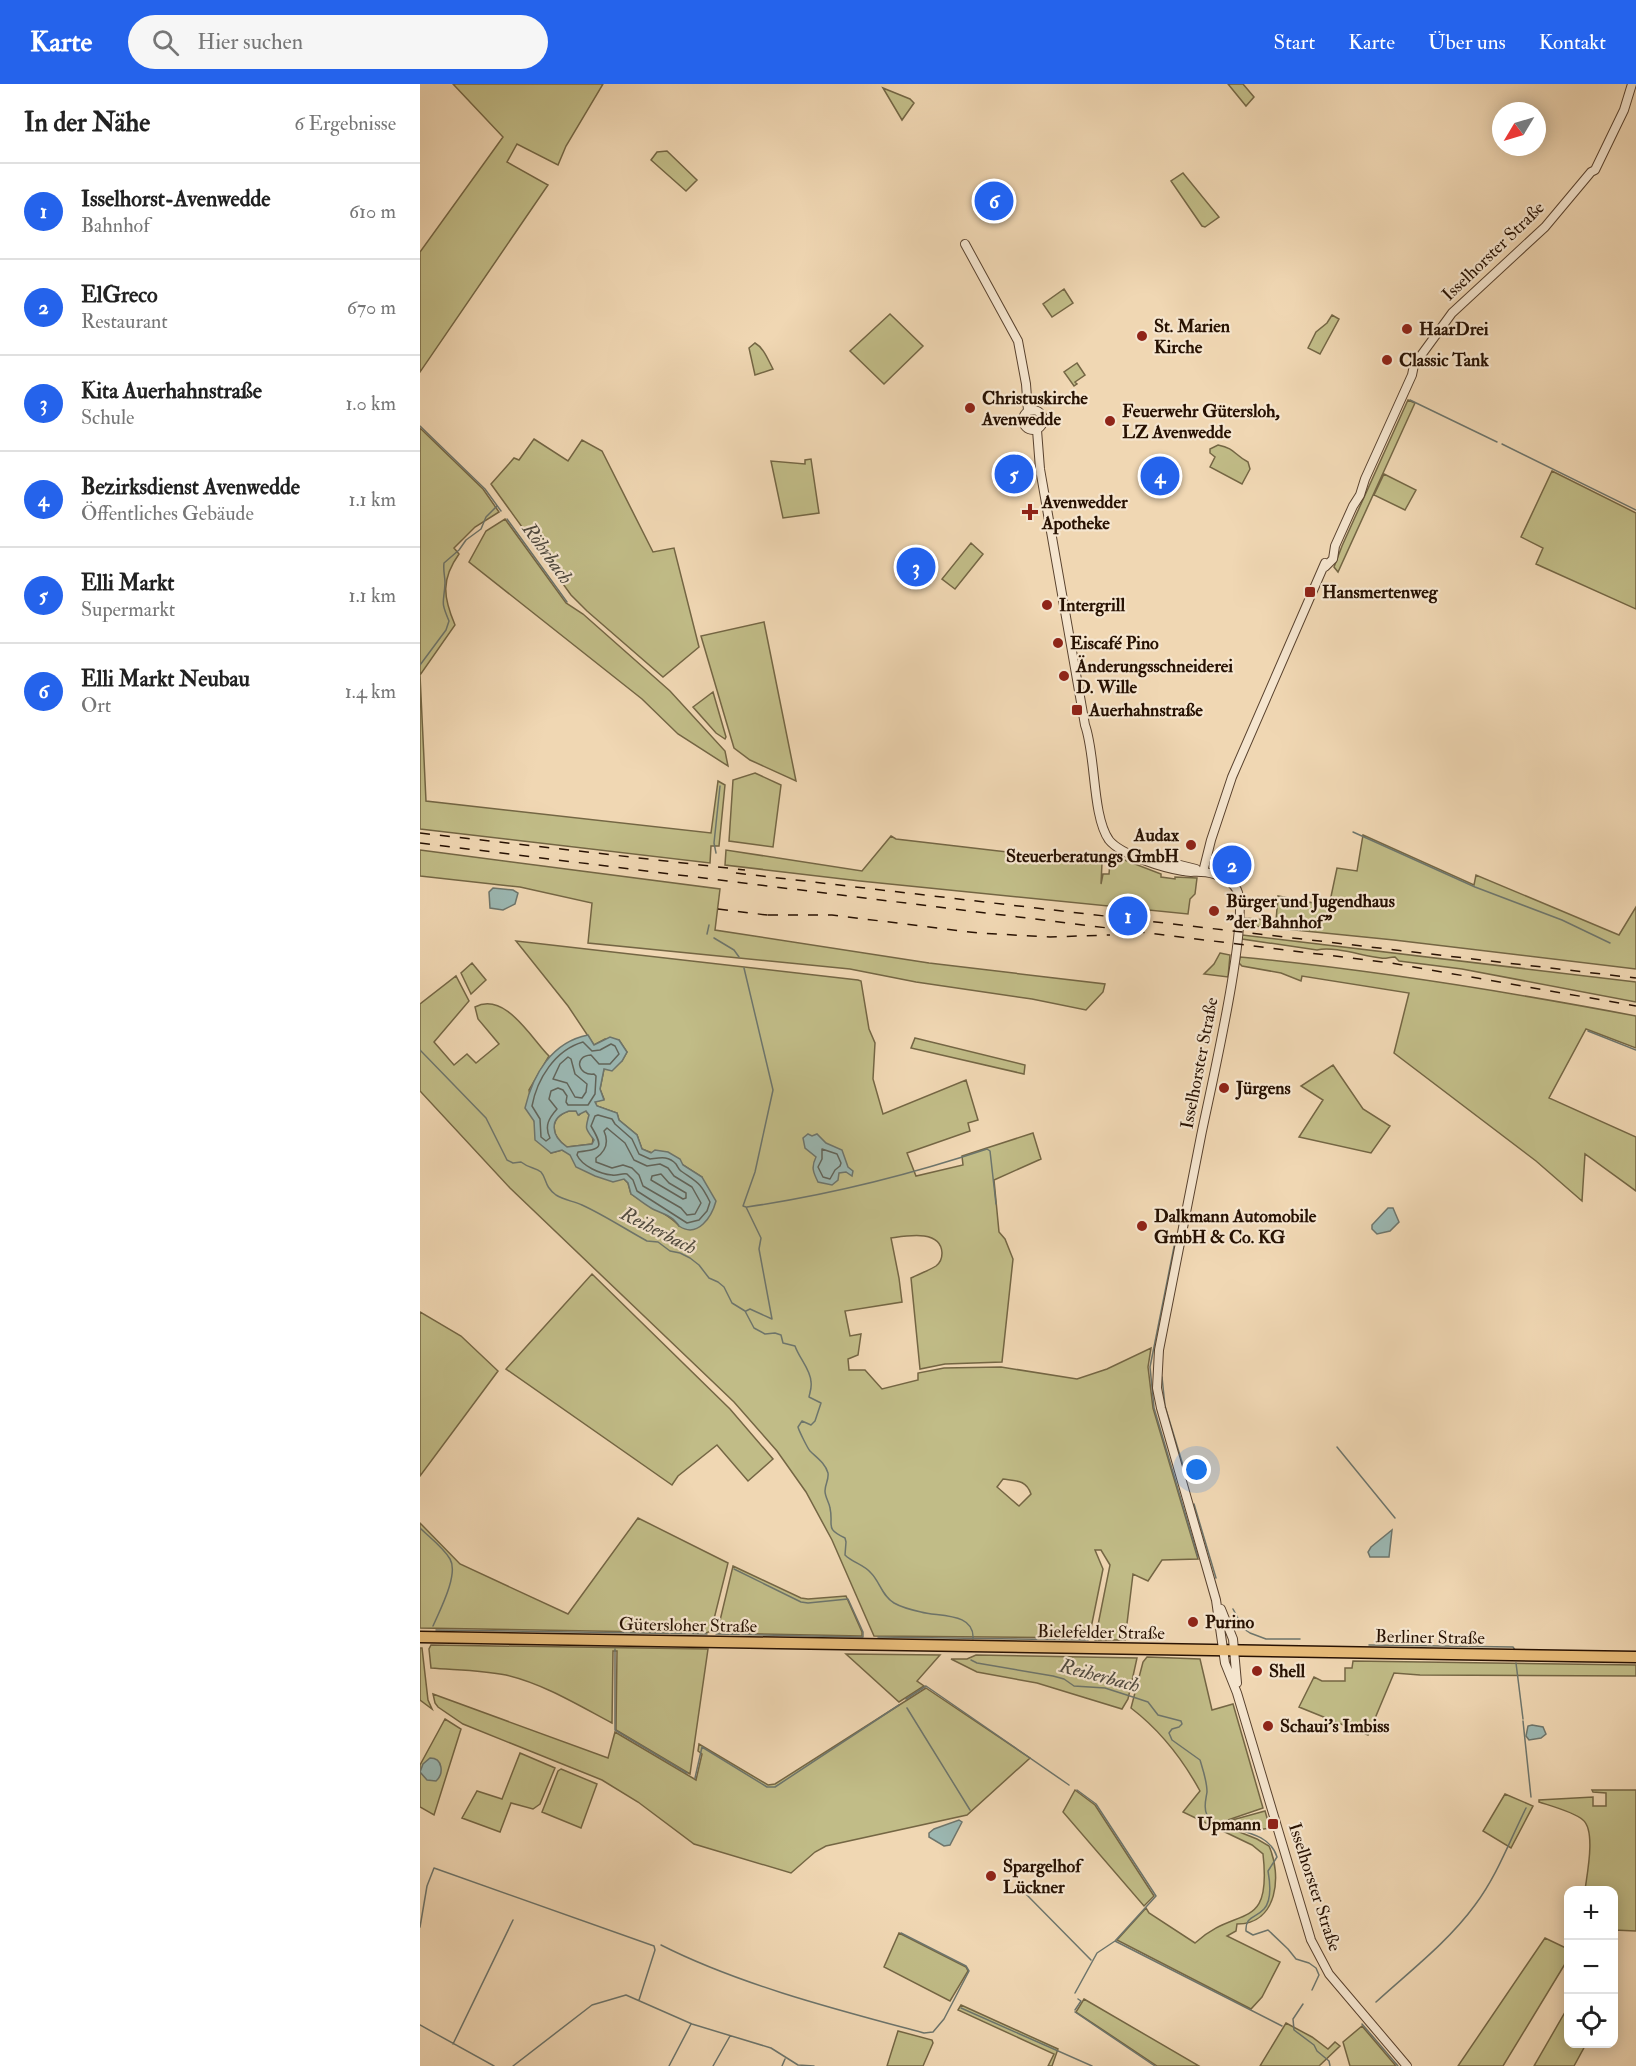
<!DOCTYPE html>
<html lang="de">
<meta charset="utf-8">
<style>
body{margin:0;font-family:"IM FELL Double Pica",serif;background:#f6f6f6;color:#222}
.controls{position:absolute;right:18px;bottom:18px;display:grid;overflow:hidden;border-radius:12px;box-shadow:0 3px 15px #0003}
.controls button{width:54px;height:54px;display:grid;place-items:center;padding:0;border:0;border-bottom:2px solid #e0e0e0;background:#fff;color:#222;font:30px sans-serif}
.compass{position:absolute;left:1072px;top:18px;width:54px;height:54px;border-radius:50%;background:#fff;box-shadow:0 3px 15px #0003;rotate:232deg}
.you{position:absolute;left:777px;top:1386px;width:21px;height:21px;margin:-15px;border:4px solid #fff;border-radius:50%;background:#1a73e8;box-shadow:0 0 0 9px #1a73e833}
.badge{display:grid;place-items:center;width:39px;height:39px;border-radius:50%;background:#2563eb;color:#fff;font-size:20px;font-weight:700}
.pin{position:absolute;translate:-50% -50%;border:3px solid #fff;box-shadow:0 2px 6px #0006}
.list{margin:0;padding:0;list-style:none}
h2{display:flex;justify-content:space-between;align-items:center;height:78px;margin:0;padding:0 24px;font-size:26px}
h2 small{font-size:20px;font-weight:400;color:#767676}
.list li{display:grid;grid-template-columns:39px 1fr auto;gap:18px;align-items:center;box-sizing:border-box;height:96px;padding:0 24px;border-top:2px solid #e0e0e0}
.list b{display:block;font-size:22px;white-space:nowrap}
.list p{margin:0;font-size:20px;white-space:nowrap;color:#767676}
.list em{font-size:20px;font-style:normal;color:#767676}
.icon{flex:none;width:33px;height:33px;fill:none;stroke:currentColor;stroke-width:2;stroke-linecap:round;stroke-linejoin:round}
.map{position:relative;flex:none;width:1216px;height:1982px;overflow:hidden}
header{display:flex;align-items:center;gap:36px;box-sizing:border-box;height:84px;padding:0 30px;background:#2563eb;color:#fff}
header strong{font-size:28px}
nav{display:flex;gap:33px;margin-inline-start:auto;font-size:21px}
.search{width:420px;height:54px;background:#f6f6f6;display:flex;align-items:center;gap:15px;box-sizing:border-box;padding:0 21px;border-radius:33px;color:#767676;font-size:22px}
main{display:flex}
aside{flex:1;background:#fff}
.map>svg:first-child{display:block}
.green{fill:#c1bc87;stroke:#746644;stroke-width:1.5;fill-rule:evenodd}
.water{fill:#9bb8b3;stroke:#6d756c;stroke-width:1.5;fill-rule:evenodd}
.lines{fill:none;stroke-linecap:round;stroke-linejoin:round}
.shore{stroke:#61645a;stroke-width:1.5}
.stream{stroke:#6d756c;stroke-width:1.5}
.tertiary-casing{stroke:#59422e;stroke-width:10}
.primary-casing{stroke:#271102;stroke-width:13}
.tertiary{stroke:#f5e5ce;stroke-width:8}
.primary{stroke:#e8bc7a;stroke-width:10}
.rail{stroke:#271102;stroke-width:1.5;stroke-dasharray:10 10;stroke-linecap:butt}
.poi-dot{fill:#8f2418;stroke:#f5e5ce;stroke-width:2}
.labels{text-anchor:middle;stroke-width:4.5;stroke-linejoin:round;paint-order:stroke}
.street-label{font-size:18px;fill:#271102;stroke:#f5e5ce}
.poi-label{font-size:18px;font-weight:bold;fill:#271102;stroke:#f5e5ce;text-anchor:start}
.water-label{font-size:20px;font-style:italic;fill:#504b40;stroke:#f5e5ce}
</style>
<header>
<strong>Karte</strong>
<div class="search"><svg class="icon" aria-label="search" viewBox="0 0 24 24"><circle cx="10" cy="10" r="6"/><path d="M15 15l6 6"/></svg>Hier suchen</div>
<nav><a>Start</a><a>Karte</a><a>Über uns</a><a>Kontakt</a></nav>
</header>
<main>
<aside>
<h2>In der Nähe<small>6 Ergebnisse</small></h2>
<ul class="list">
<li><span class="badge">1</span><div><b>Isselhorst-Avenwedde</b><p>Bahnhof</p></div><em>610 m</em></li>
<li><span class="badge">2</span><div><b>ElGreco</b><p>Restaurant</p></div><em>670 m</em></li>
<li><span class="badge">3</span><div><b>Kita Auerhahnstraße</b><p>Schule</p></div><em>1.0 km</em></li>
<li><span class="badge">4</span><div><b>Bezirksdienst Avenwedde</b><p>Öffentliches Gebäude</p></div><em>1.1 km</em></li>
<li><span class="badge">5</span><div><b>Elli Markt</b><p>Supermarkt</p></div><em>1.1 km</em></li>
<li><span class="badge">6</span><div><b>Elli Markt Neubau</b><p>Ort</p></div><em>1.4 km</em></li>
</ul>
</aside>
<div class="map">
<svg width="1216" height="1982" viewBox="0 0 1216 1982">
<rect width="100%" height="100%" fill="#f0d7b3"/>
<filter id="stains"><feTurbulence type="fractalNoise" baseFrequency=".00333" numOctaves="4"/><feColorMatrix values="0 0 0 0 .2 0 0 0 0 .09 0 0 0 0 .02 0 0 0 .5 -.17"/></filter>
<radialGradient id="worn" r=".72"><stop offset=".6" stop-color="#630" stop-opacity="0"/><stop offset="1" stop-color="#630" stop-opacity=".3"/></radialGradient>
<path class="green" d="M33,0H183L146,62L138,81L97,60L87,78L128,101L0,288V168L83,53Z
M808,0H823L834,13L826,22Z
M463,4L490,15L494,19L482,36Z
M247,67L277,96L266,107L231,76L237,68Z
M763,89L799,133L785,143L782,142L751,97Z
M644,205L653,219L632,233L623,220Z
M470,230L503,262L464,300L430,267Z
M912,231L919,235L900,270L888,264L896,248L907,239Z
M335,259C344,264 348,276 353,285L335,291L329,264Z
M657,279L665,291L655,298L657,300L654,302L644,288Z
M988,316L995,319L918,488L914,483L922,462Z
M0,344L63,405L79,428L55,443L34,464L39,470C21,495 23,513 35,541L0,591L6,717L291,749L298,697L305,701L299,762H291L290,779L0,745Z
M114,355L148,377L162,356L182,367L233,468L254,464L279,563L243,593L167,527L151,511L71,400L94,374L99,376Z
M798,361C816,365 813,370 828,378L830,385L822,400L790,383L795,373L790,369V365Z
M391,375L399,429L363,434L351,377L385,380V376Z
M1132,387L1216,429V525L1116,480L1123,464L1101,453Z
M964,390L996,406L985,426L954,411Z
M85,435L146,519L163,530L250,607L305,667L308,682L258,650L222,615L49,478L66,447Z
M551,459L563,470L535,505L522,495Z
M344,538L376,697L330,676L314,664L281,552Z
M293,608L306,653L305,655L296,649L273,623Z
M335,689L361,701L353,763L309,757L313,696Z
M943,751L1054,801L1056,791L1199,851L1216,823V885L974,856L824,841L825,834L856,837L858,812L909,822L917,784L937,787Z
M471,752L476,755L682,779L681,800L683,790H689L690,779L702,775L741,790V793L755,795V793L777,794L775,810L770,815L768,830L440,797L305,781L306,766L442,787Z
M0,766L300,805L295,846L509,879L685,900L683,908L666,926L612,915L496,898L430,885L168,859L172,819L100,803L0,792Z
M822,851L1216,898V918L1042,885L979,877L975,873C969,873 966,875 961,874C943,872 914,862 897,866L822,855Z
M96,857L438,896L441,897L449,945L455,959L453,995L463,1030L546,996L558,1036L548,1039L550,1047L487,1069L496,1092L543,1081L542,1072L613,1049L621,1075L574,1096L579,1148L585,1155L593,1175L582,1278L525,1280L500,1285L491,1194C499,1190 510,1186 516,1182C520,1179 522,1174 522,1169C521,1145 486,1152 471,1154L479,1194L482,1218L425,1227L430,1252L441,1250L438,1271L428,1275L429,1286H445L462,1305L498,1296V1289L524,1284L581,1283L657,1295L687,1285L731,1264L728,1283L733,1324L778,1475L742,1476L728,1497L713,1490L705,1556H675L690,1481L681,1466H675L683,1485L669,1554L454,1552L412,1456L386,1408L357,1367L314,1318L90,1104L0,1007V920L36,892L49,917L14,958L34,981L47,970L56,979L79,960L58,935L55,923C85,907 111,954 129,972L109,1006L114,1037L131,1069L142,1066L204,1095L208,1099L211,1110C226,1121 247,1128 259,1142L282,1093L263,1081L222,1065L217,1051L199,1036L197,1029L177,1022L175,1018L184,1015L180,1005L184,985L202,977L207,968L199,956L185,955L174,961L148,922ZM583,1395C597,1397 606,1396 611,1410L599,1422L577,1403Z
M800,869L810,871L808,893L784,890L794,880Z
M820,873C953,886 1084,907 1216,932V964L1166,945L1129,1014L1216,1053V1107L1165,1070L1162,1117L1116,1077L974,969L989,909L882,892L881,897L861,889L822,882L819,879Z
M52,879L66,896L51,910L41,889Z
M495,954L605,981L604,990L491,964Z
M913,981L943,1025L970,1042L951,1069L879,1053L903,1016L881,1002Z
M149,1027H156L159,1031L163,1027H166L169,1031C166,1041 176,1051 172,1060L147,1063C131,1052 128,1034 149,1027Z
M172,1190L310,1325L353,1375L328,1397L297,1361L258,1392L252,1401L86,1285Z
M0,1228L41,1252L78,1287L0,1392Z
M218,1434L308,1479L291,1547L286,1549L0,1544V1439L40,1480L148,1530Z
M313,1482L381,1514L388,1515L426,1512L442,1548V1552L297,1549Z
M11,1561L288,1565L270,1690L196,1646L197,1567H193L192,1639C158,1621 124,1600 86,1591C62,1586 35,1586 11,1584L9,1565Z
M0,1564H2L8,1616L12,1625L0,1616Z
M426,1570L520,1571L497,1597L504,1602L479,1618Z
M556,1571L717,1574L708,1615L702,1625L617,1599L557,1588L531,1575H547Z
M727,1573L780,1575L792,1626L813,1620L843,1724L802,1738L798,1737L797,1739L837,1755L849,1762C862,1791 858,1840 817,1840L816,1847L807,1852L860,1878L842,1913L831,1925L697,1856L726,1824L729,1829L775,1859C817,1820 852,1850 843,1770L832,1761L763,1728L780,1707C762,1674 741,1647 711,1624L723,1578Z
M933,1577L1216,1581V1592L1000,1591L974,1589L948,1651L879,1623L894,1593L902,1597H925V1584H932Z
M506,1604L610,1674L547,1731L406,1762L395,1768L371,1789L274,1760L218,1718L182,1696L43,1640L18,1623L15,1619L13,1610L188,1674L195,1648L276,1696L282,1670L278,1667L279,1660L348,1701L355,1700Z
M25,1635L41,1645L14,1731L0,1723V1681Z
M100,1669L135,1684L120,1720L113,1725L91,1719L80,1748L42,1734L57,1707L82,1715Z
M141,1685L177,1700L161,1744L122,1728L138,1687Z
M655,1706L675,1721L734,1812L724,1822L643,1728Z
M1172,1706H1216V1847L1194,1846V1806H1165C1167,1790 1176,1747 1163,1736C1154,1728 1131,1722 1119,1718V1716L1173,1713V1722H1186V1709L1173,1708Z
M1085,1710L1113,1722L1091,1764L1063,1747Z
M845,1727L850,1744L838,1746L812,1736Z
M479,1849L546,1883L548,1887L530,1917L464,1883Z
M1125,1854L1148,1865V1875L1083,1982H1038Z
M664,1915L779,1982H737L656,1928Z
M541,1921L638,1965L632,1982H628L634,1970L538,1926Z
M1148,1923V1960H1166L1154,1982H1114Z
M866,1939L892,1953L908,1965L915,1958L920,1962L899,1982H840Z
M942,1942L976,1982H930L923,1958Z
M478,1947L512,1956L513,1959L503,1982H467Z"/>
<path class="water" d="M73,804L93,806L98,809L95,820L83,826L70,824L69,808Z
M168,951L174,961L190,953L199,956L207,968L202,977L192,987L184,985L180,1005L184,1016L175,1018L177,1022L197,1029L199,1036L217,1051L222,1065L231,1069L235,1066L248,1068L260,1075L263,1081L282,1093L296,1117C292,1132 278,1155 259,1142C259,1141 253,1135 253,1135C246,1130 238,1128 231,1124C224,1120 218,1115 211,1110L208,1099L204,1095L193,1098L175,1092L156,1083L150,1071L142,1066L131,1069L115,1056L114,1037L105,1024C113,990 132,958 168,951ZM149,1027H156L158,1031L166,1027L169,1031C165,1045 165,1044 174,1056L172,1060L147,1063C131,1052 128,1034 149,1027Z
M388,1050L392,1052L397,1050L406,1059L422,1066L428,1083L433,1087L432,1092L426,1088L419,1089L418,1096L412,1101L398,1098C393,1088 391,1083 396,1073L385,1064L383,1054Z
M968,1124H973L979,1138L970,1147L957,1150L952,1145V1141Z
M972,1446L969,1473H950L948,1468L951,1463Z
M1112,1641L1123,1643L1126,1650L1121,1654L1109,1656L1106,1652L1108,1642Z
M10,1674C23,1674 24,1690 16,1697L7,1696L0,1688L3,1680Z
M539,1736L542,1738L530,1761L524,1762L509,1753V1749L514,1745Z"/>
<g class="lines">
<path class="shore" d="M163,958L172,967L180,966L191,960L195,962L199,970L190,980H179L171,971C153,972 158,992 174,990L176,992L175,1010L168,1021H148L146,1018L147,1012L143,1006L138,1004L131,1007L129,1015L137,1025C129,1034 124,1042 130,1054L126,1057L121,1053L120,1035L112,1022C117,995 135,966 163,958Z
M148,973L151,975L155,990L167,1000L166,1008L162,1014L155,1013L147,999L133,995L140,980Z
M178,1031L192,1035L195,1040L212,1055L219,1070L230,1075C239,1074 248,1071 256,1080C258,1083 259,1086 261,1087C278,1099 280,1098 290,1118L287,1127L279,1136L267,1139L217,1107L213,1096L207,1090C202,1089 197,1092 192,1091C180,1090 162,1082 157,1071L158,1068C182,1065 184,1064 171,1042L175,1032Z
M187,1044L205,1059L214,1076L227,1082L240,1080L248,1084L254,1092L272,1103L281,1119L275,1130L267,1131L261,1124L223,1102L219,1091L212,1084L203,1081L192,1084L176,1078V1074C186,1067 189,1058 184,1047Z
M402,1065L417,1070L421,1079L420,1082L415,1086L410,1095L403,1093L398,1083L402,1075Z
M241,1090L249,1099L266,1109V1114L263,1115L231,1096L232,1092Z"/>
<path class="stream" d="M990,316L1077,358
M0,342L65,405L81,427
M1082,360L1216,426
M87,435L147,518
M0,581L26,546L29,537C20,516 24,520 25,499C25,492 23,487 24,479L39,466L46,456L61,445L66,433L77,422
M933,748L1055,803L1142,836L1190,859
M296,769L294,759L300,702
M287,850L289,841
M294,854L314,866L319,873
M324,884L353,1006L335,1088L323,1122L326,1123L341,1154L339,1165L352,1235L330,1225L326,1227
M1168,947L1216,966
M0,966L66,1034L87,1076L93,1079L101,1078C110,1085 115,1083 121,1088C127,1095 124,1102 136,1111C144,1116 153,1117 162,1121C184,1131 205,1145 227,1157L238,1158L250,1167L260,1169L270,1174L279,1181L289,1194L298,1198L304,1203L312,1219L325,1227L334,1244L345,1250L355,1249L361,1251L363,1259L375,1262C379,1274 391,1286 391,1298C392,1303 390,1308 389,1313L401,1319L395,1337L391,1341L382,1337L378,1343C379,1347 388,1365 390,1367C397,1374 405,1379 408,1389C409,1396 405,1400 405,1407C405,1413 409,1418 410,1424C414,1442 404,1444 425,1454L426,1458L425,1471C433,1479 443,1480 451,1489C460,1498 462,1512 474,1519C481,1523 492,1526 501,1528C518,1533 555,1528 553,1555
M327,1123C408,1111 489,1091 567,1065L570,1067L576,1120
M756,1153L730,1283L734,1324L778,1473
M742,1293L745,1322L765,1388
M917,1363L975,1434
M774,1420L796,1494
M0,1444C9,1453 23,1463 30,1475C39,1490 20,1526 13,1542
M314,1485L381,1518L388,1519L428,1515L443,1548V1553
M813,1525L824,1545L830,1549L846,1555H880
M16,1546L287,1550
M296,1550L442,1553
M458,1553L668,1556
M949,1561L1093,1563L1095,1566
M195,1565V1646L267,1689
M551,1576L557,1579L633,1592L644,1595L654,1602L685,1604L716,1614L728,1618L738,1631L761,1637L762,1640L759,1643L752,1645L749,1649L752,1656L780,1676C783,1686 787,1697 787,1708C786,1715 783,1724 787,1731C791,1736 797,1738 803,1741C823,1748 850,1750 857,1773L848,1787C850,1798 852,1816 844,1825C836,1834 825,1832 826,1847L833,1851L848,1846L868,1865L876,1875L889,1879L896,1884L899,1891L892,1906
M1096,1579L1103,1635
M486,1615L506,1602L649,1701
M487,1624L550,1726
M1103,1637L1111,1713
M275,1694L282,1663L347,1703H355L479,1621
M602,1806L671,1876
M0,1843L7,1802L14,1784L234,1862L235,1866L219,1916
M695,1857L862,1942
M241,1861C320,1901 418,1926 504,1949L513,1948L524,1935L549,1887L546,1882L481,1849
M655,1909L677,1869L695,1857L736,1812L676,1720L657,1706
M956,1918C990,1887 1028,1858 1055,1821C1077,1792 1090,1756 1106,1724
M883,1920L873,1935L874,1946L894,1961L897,1967L909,1977L910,1982
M541,1924L672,1982
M655,1926L661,1917L658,1915
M655,1928L735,1982
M942,1940L978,1982
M0,1941L74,1982
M33,1960L93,1836
M93,1982L172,1921L206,1911L272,1940L351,1964L378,1981L394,1982
M249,1982L271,1940
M293,1982L310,1952
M362,1982L365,1975"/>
<g class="tertiary-casing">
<path id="tertiary" d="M545,160L598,257L606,300L608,327
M603 336a10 10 0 1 1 20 0a10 10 0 1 1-20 0Z
M617,346L620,385L665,641C676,671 672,732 689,756C701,771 744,784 763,787C770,789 775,787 781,788C793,788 811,795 817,806C831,833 789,1012 781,1052C767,1123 753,1195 739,1266L737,1304L741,1324L796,1516L805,1579L817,1609L891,1856L909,1890L987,1982
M905,483L913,475L915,462L933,422L940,411L945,395L992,291L994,281L1032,229L1125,143L1171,88L1175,86L1204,26L1212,0
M744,777L776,785
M783,788L791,756L812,693L905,479
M801,1525L813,1555L817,1599"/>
</g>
<g class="primary-casing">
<path id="primary" d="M0,1553L1216,1573"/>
</g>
<use href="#tertiary" class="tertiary"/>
<use href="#primary" class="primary"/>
<path class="rail" d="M0,749L325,786
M0,759L971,879L1216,922
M316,789L1216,894
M298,825L355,832
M348,831H412L558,849L630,853L690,851"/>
</g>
<g class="poi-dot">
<circle cx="987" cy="245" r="6"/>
<circle cx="722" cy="252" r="6"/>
<circle cx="967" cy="276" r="6"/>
<circle cx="550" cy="324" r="6"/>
<circle cx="690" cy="337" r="6"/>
<path d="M607 419h6v6h6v6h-6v6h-6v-6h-6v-6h6z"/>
<rect x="884" y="502" width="12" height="12" rx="3"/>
<circle cx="627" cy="521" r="6"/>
<circle cx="638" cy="559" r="6"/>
<circle cx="644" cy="592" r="6"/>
<rect x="651" y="620" width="12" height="12" rx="3"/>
<circle cx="771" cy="761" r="6"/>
<circle cx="794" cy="827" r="6"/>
<circle cx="804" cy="1004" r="6"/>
<circle cx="722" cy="1142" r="6"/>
<circle cx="773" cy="1538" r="6"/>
<circle cx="837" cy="1587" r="6"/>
<circle cx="848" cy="1642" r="6"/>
<rect x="847" y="1734" width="12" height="12" rx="3"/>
<circle cx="571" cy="1792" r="6"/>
</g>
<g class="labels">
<g class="street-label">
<text transform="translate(1073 167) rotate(-44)" y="6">Isselhorster Straße</text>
<text transform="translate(779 979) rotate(-79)" y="6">Isselhorster Straße</text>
<text transform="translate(268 1541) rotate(1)" y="6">Gütersloher Straße</text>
<text transform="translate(681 1548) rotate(1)" y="6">Bielefelder Straße</text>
<text transform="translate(1010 1553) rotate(1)" y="6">Berliner Straße</text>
<text transform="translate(895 1803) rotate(72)" y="6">Isselhorster Straße</text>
</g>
<g class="poi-label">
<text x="734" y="248">St. Marien<tspan x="734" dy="21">Kirche</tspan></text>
<text x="999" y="251">HaarDrei</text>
<text x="979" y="282">Classic Tank</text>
<text x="562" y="320">Christuskirche<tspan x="562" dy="21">Avenwedde</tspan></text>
<text x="702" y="333">Feuerwehr Gütersloh,<tspan x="702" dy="21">LZ Avenwedde</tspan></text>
<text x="622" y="424">Avenwedder<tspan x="622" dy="21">Apotheke</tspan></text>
<text x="902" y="514">Hansmertenweg</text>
<text x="639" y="527">Intergrill</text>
<text x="650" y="565">Eiscafé Pino</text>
<text x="656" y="588">Änderungsschneiderei<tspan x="656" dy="21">D. Wille</tspan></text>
<text x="669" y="632">Auerhahnstraße</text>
<text x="759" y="757" text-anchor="end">Audax<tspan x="759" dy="21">Steuerberatungs GmbH</tspan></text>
<text x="806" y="823">Bürger und Jugendhaus<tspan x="806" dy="21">"der Bahnhof"</tspan></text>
<text x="816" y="1010">Jürgens</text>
<text x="734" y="1138">Dalkmann Automobile<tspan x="734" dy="21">GmbH &amp; Co. KG</tspan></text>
<text x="785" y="1544">Purino</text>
<text x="849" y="1593">Shell</text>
<text x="860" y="1648">Schaui's Imbiss</text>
<text x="841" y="1746" text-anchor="end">Upmann</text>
<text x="583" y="1788">Spargelhof<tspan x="583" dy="21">Lückner</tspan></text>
</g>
<g class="water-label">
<text transform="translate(128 469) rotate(54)" y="7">Röhrbach</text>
<text transform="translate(239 1146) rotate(27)" y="7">Reiherbach</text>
<text transform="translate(680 1591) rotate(15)" y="7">Reiherbach</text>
</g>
</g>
<rect width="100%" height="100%" filter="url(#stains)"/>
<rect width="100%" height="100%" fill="url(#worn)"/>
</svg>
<div class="controls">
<button>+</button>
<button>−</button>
<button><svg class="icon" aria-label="locate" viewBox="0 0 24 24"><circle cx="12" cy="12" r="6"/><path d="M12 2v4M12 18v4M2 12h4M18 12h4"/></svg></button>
</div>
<svg class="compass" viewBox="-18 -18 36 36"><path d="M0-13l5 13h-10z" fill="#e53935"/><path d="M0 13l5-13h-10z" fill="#767676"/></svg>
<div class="you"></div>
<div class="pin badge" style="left:708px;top:832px">1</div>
<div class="pin badge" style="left:812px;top:781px">2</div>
<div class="pin badge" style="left:496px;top:483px">3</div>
<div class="pin badge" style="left:740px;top:392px">4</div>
<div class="pin badge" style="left:594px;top:390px">5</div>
<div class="pin badge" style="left:574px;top:117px">6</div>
</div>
</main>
